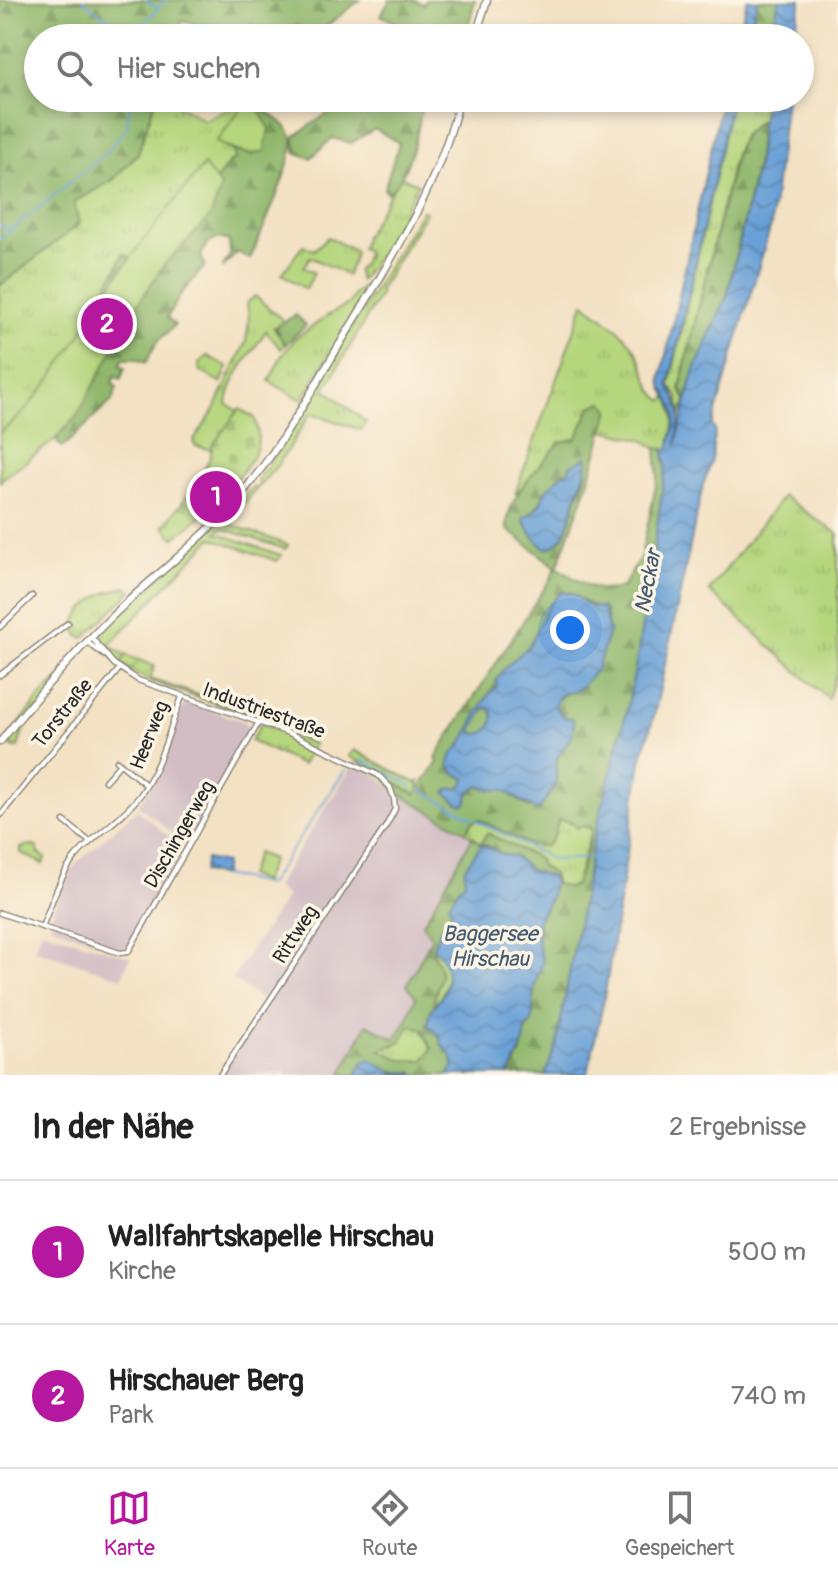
<!DOCTYPE html>
<html lang="de">
<meta charset="utf-8">
<style>
body{margin:0;font-family:Pangolin,sans-serif;background:#f6f6f6;color:#222}
.you{position:absolute;left:570px;top:630px;width:28px;height:28px;margin:-20px;border:6px solid #fff;border-radius:50%;background:#1a73e8;box-shadow:0 0 0 12px #1a73e833}
.badge{display:grid;place-items:center;width:52px;height:52px;border-radius:50%;background:#b5179e;color:#fff;font-size:26px;font-weight:700}
.pin{position:absolute;translate:-50% -50%;border:4px solid #fff;box-shadow:0 2px 8px #0006}
.list{margin:0;padding:0;list-style:none}
h2{display:flex;justify-content:space-between;align-items:center;height:104px;margin:0;padding:0 32px;font-size:34px}
h2 small{font-size:26px;font-weight:400;color:#767676}
.list li{display:grid;grid-template-columns:52px 1fr auto;gap:24px;align-items:center;box-sizing:border-box;height:144px;padding:0 32px;border-top:2px solid #e0e0e0}
.list b{display:block;font-size:30px;white-space:nowrap}
.list p{margin:0;font-size:26px;white-space:nowrap;color:#767676}
.list em{font-size:26px;font-style:normal;color:#767676}
.icon{flex:none;width:44px;height:44px;fill:none;stroke:currentColor;stroke-width:2;stroke-linecap:round;stroke-linejoin:round}
.map{position:relative;flex:none;width:838px;height:1075px;overflow:hidden}
.search{position:absolute;background:#fff;box-shadow:0 4px 12px #0003;left:24px;right:24px;top:24px;height:88px;display:flex;align-items:center;gap:20px;box-sizing:border-box;padding:0 28px;border-radius:44px;color:#767676;font-size:30px}
.sheet{height:392px;background:#fff}
nav{display:flex;justify-content:space-around;align-items:center;box-sizing:border-box;height:112px;border-top:2px solid #e0e0e0;background:#fff;font-size:22px;color:#767676}
nav a{display:grid;justify-items:center;gap:4px}
nav .on{color:#b5179e}
.map>svg:first-child{display:block}
.industrial{fill:#d2bdc5}
.grass{fill:url(#grass-tufts);stroke:#708054;stroke-width:2}
.forest{fill:url(#forest-firs);stroke:#5e714c;stroke-width:2;fill-rule:evenodd}
.wetland{fill:url(#wetland-marsh);stroke:#708054;stroke-width:2}
.cemetery{fill:url(#cemetery-stones);stroke:#708054;stroke-width:2}
.park{fill:#b5d67d;stroke:#708054;stroke-width:2}
.garden{fill:url(#garden-furrows);stroke:#708054;stroke-width:2}
.water{fill:url(#water-waves);stroke:#4a6681;stroke-width:2;fill-rule:evenodd}
.lines{fill:none;stroke-linecap:round;stroke-linejoin:round}
.stream{stroke:#69a0d7;stroke-width:2}
.minor-casing{stroke:#8f8677;stroke-width:7}
.secondary-casing{stroke:#8f8677;stroke-width:9}
.minor{stroke:#fff;stroke-width:4}
.secondary{stroke:#fff;stroke-width:6}
.labels{text-anchor:middle;stroke-width:7;stroke-linejoin:round;paint-order:stroke}
.street-label{font-size:20px;fill:#2b2b2b;stroke:#fcf5e5}
.water-label{font-size:22px;font-style:italic;fill:#445a70;stroke:#fcf5e5}
</style>
<div class="map">
<svg width="838" height="1075" viewBox="0 0 838 1075">
<defs>
<pattern id="grass-tufts" width="24" height="20" patternUnits="userSpaceOnUse" patternTransform="scale(2)"><rect width="24" height="20" fill="#b5d67d"/><path d="M3 7l-1-3M5 7V3M7 7l1-3M15 17l-1-3M17 17v-4M19 17l1-3" fill="none" stroke="#9cb86c"/></pattern>
<pattern id="forest-firs" width="22" height="20" patternUnits="userSpaceOnUse" patternTransform="scale(2)"><rect width="22" height="20" fill="#90b76c"/><path d="M5 1l3.5 6h-7zM16 11l3.5 6h-7z" fill="#769559"/></pattern>
<pattern id="wetland-marsh" width="20" height="14" patternUnits="userSpaceOnUse" patternTransform="scale(2)"><rect width="20" height="14" fill="#b5d67d"/><path d="M1 5h8M5 5V1M11 12h8M15 12V8" fill="none" stroke="#9cb86c"/></pattern>
<pattern id="cemetery-stones" width="16" height="16" patternUnits="userSpaceOnUse" patternTransform="scale(2)"><rect width="16" height="16" fill="#b5d67d"/><path d="M2 7V4a2 2 0 0 1 4 0v3zM10 15v-3a2 2 0 0 1 4 0v3z" fill="#9cb86c"/></pattern>
<pattern id="garden-furrows" width="10" height="10" patternUnits="userSpaceOnUse" patternTransform="scale(2)"><rect width="10" height="10" fill="#b5d67d"/><path d="M-1 1l2-2M0 10L10 0M9 11l2-2" fill="none" stroke="#9cb86c"/></pattern>
<pattern id="water-waves" width="16" height="10" patternUnits="userSpaceOnUse" patternTransform="scale(2)"><rect width="16" height="10" fill="#69a0d7"/><path d="M0 5q4-4 8 0t8 0" fill="none" stroke="#5783af"/></pattern>
</defs>
<rect width="100%" height="100%" fill="#fcf5e5"/>
<filter id="ink" filterUnits="userSpaceOnUse"><feTurbulence type="fractalNoise" baseFrequency=".0125" numOctaves="2"/><feDisplacementMap in="SourceGraphic" scale="16" xChannelSelector="R" yChannelSelector="G"/><feConvolveMatrix kernelMatrix="1 2 1 2 8 2 1 2 1" color-interpolation-filters="sRGB"/></filter>
<filter id="wash" filterUnits="userSpaceOnUse"><feTurbulence type="fractalNoise" baseFrequency=".006" numOctaves="4" result="noise"/><feDisplacementMap in="SourceGraphic" scale="32" xChannelSelector="R" yChannelSelector="G"/><feGaussianBlur stdDeviation="1.8" result="paint"/><feColorMatrix in="noise" values="0 0 0 0 0 0 0 0 0 0 0 0 0 0 0 0 0 1.4 0 .05"/><feComposite in="paint" operator="in"/></filter>
<g filter="url(#wash)">
<rect width="100%" height="100%" fill="#f3e1c3"/>
<path class="industrial" d="M184,704H191L243,721L250,729L248,738L187,845L138,805L159,774Z
M355,762L378,776L390,788L473,836L423,923L432,937L407,985L416,997L407,1020L396,1039L367,1025L341,1075H220L267,1004L232,979L287,896L275,887Z
M137,809L184,850L129,946L123,949L115,948L50,925L54,907L77,863Z
M42,930L130,957L122,978L34,949Z"/>
<path class="grass" d="M156,98H166L204,120L232,107L244,105L216,142L234,151L235,160L211,189L136,261L123,254L101,331L88,324C64,363 36,405 0,433V286L79,224L74,202L113,180L138,153Z
M732,98H764L762,118L742,136L735,153L685,364L680,389L686,400L681,414L678,397L670,385Z
M400,176L418,184L385,247L360,281L357,271L367,256L366,250L361,249L364,238Z
M422,210L426,212L379,291L381,293L325,389L366,422L361,430L311,413L277,466L227,523L288,545L285,549L222,528L217,533L281,555L277,561L212,538L109,645L125,655L121,665C111,655 97,645 104,630L226,516L252,487L255,489L260,484L257,480L282,445Z
M328,237L356,252L347,275L310,257L303,267L314,273L306,289L282,274L303,245L314,250Z
M377,274L302,400L269,381L281,357L296,338L330,314L349,304L354,295Z
M255,296L285,322L275,327L285,345L281,349L266,331C253,352 229,378 227,404L240,412L212,450L196,446L193,442L215,409L246,342L249,320L247,303Z
M584,303C604,319 628,333 639,357C647,372 649,393 664,401L667,396C679,417 673,428 669,450H658L644,440L604,430L607,420L576,439L560,442L531,479L515,494Z
M207,356L228,367L221,383L199,370V363Z
M783,496L838,534V667L828,699L709,591Z
M127,587L132,591L84,638L79,636L74,626C83,604 102,591 127,587Z
M68,670L70,673L24,728L18,747L14,748L8,740L11,734L43,694Z
M150,679L265,717L264,720L149,681Z
M261,723L314,744L302,765L251,741Z
M354,750L416,783L420,781L417,785L422,788L416,794L349,756Z
M478,819L530,845L553,838L559,819L592,829L575,885L568,888L555,884L553,874L541,866L539,859L487,833L484,842L480,844L466,832L472,822Z
M411,1025L422,1029L432,1049L424,1061L401,1060L380,1050L400,1042Z"/>
<path class="forest" d="M0,0H360L311,38H257L182,21L176,38H38V98H156L138,153L113,180L74,202L79,224L0,286Z
M390,0H413L424,4L426,0H475L465,38H401L406,28L381,15Z
M758,0H779L771,38H747Z
M350,98H422C421,123 409,179 387,193L384,189L399,143L375,129L351,143L332,138L311,158L295,152V136Z
M255,106C268,111 290,126 293,139C296,154 258,241 250,259L238,252L222,268L230,255L229,241L219,238L207,244L201,255L205,266L181,294L167,318L175,325L156,343L146,363L136,359H123L120,365L125,367L121,379L115,376L112,383L117,387L113,400L63,447L57,443L59,428L0,433C36,405 64,363 88,324L102,329L107,286L124,254L136,261L211,189L228,163L235,160L234,151L253,155L269,127Z
M761,119L756,165L727,296L694,372L686,400L681,389L685,365L736,153L743,136Z
M296,315L306,325L285,345L274,327Z
M603,402L610,409L588,484L557,568C581,581 595,596 623,587L641,556L658,476L656,448L666,449L664,459L666,467L638,653L628,706L593,841L557,1043L545,1075H509L520,1055L526,1028L532,1022L534,988L543,961L538,946L537,922L550,899L553,880L530,870L514,856L504,855L483,843L464,870L465,883L460,886L449,904L452,913C445,921 432,942 433,952C435,961 442,967 441,977C439,988 432,996 435,1007L430,1012L432,1016L428,1025C440,1037 454,1051 453,1069L448,1075H417L412,1072C388,1075 386,1063 364,1062L356,1075H341L367,1024L395,1039L407,1020L416,997L407,985L432,938L423,924L473,836L480,844L487,833L539,859L541,866L553,874L556,884L568,888L575,885L587,852L592,828L586,826L576,828L571,822L559,819L553,838L546,846L530,845L479,819L472,822L466,832L395,791L386,779L416,794L438,762L436,758L442,747L551,578L556,567L507,529C505,497 541,466 560,442L576,439L591,407ZM588,459L585,479L578,493L571,519L564,537L553,547H543L524,523L564,472H568L570,466ZM561,593C576,594 589,607 605,610L609,631L598,659V666C592,672 587,681 581,687C570,696 562,688 555,706L564,717L574,723L572,736L558,753L555,786L548,796L530,808L503,790H491L480,786L470,791L467,799L459,802L446,793L449,789L460,788L466,779L456,774L449,765L451,756C474,739 477,707 497,685V681C506,669 518,659 528,647C540,631 542,606 561,593ZM411,1025L422,1029L432,1049L423,1061L402,1060L380,1050L400,1042Z
M484,708L492,710C496,722 489,735 476,734L471,730Z"/>
<path class="wetland" d="M433,949C453,961 449,992 434,1004C434,993 440,985 441,974C441,964 434,959 433,949Z"/>
<path class="cemetery" d="M239,409L254,417C265,448 252,459 233,483H228C220,504 192,524 174,538L163,526C178,508 212,469 212,446Z"/>
<path class="park" d="M244,105L257,108L269,127L265,151C245,158 234,149 216,142Z
M204,165L221,187L211,216L163,266L138,304L77,416L52,442L2,479L0,483V433C47,396 75,341 107,292C136,247 171,206 204,165Z
M29,845L37,847L38,852L45,858L43,864L21,853V848Z
M257,853L272,859L263,882L248,876Z"/>
<path class="garden" d="M125,655L155,666L149,681L121,665Z"/>
<path class="water" d="M747,0H758L747,38H737Z
M779,0H801L794,38H771Z
M722,98H732L669,385C685,414 680,414 676,445L694,372L727,297L757,165L764,98H786L771,225L712,426L715,429L712,460L703,485L655,712L641,762L604,1000L587,1075H545L557,1043L593,841L628,706L638,653L666,467L664,451L669,449C671,438 678,420 674,409C670,397 661,391 661,378Z
M586,457C589,470 581,482 577,495C570,515 570,542 546,549L533,537L523,518L528,516L541,504C542,489 555,483 564,472H568L570,466Z
M561,592L572,593L589,606L603,608L609,631L597,669L580,688L559,696L555,706L564,717L572,718L574,723L572,736L557,758L555,786L538,811L503,790H491L480,786L470,791L466,804L461,805L446,793L449,789L460,788L466,779L456,774L449,765L451,756C473,735 474,707 497,686L496,681L504,669L529,646L549,605ZM485,708L492,710C496,722 489,735 476,734L472,730Z
M481,844L504,855L514,856L530,870L552,877L554,884L551,890V896L537,922L538,946L543,961L534,988L532,1022L526,1028L524,1043L511,1072L509,1075H448L454,1066L451,1055L441,1044V1038L427,1024C429,1021 429,1017 430,1013C432,1006 439,1002 443,994C451,981 446,957 433,948L439,930L452,913L449,904L460,886L465,883L464,870Z
M206,859L225,863L223,876L203,872Z
M371,1059L394,1073L413,1072L417,1075H356L363,1062Z"/>
<g class="lines">
<path class="stream" d="M83,0C102,16 115,26 140,27
M145,0L157,7
M284,0H304
M136,38L140,27L166,0
M0,226L10,229
M0,239L107,152L127,127L130,98
M362,760L412,786
M421,790L473,818
M476,820L553,860L591,858
M223,875L268,885L346,769"/>
</g>
</g>
<g filter="url(#ink)">
<g class="lines">
<g class="minor-casing">
<path id="minor" d="M0,627L32,596
M91,637L114,664L138,680L289,733L378,775L390,787L394,799L395,809L386,826L220,1075
M87,642L104,655
M0,675L68,623
M117,761L146,785
M105,781L120,764
M0,816L120,668
M64,821L90,842
M0,913L120,953L128,952L259,722
M42,927C51,905 59,878 74,859C93,835 122,820 141,794C161,765 169,730 182,697"/>
</g>
<g class="secondary-casing">
<path id="secondary" d="M475,38L487,0
M0,742C39,693 80,646 126,603C160,571 198,543 229,508C274,459 307,399 341,342C389,263 438,189 460,98"/>
</g>
<use href="#minor" class="minor"/>
<use href="#secondary" class="secondary"/>
</g>
</g>
<g class="labels">
<g class="street-label">
<text transform="translate(264 710) rotate(20)" y="7">Industriestraße</text>
<text transform="translate(62 713) rotate(-51)" y="7">Torstraße</text>
<text transform="translate(149 735) rotate(-68)" y="7">Heerweg</text>
<text transform="translate(179 834) rotate(-60)" y="7">Dischingerweg</text>
<text transform="translate(295 934) rotate(-57)" y="7">Rittweg</text>
</g>
<g class="water-label">
<text transform="translate(647 581) rotate(-79)" y="8">Neckar</text>
<text x="490" y="941">Baggersee<tspan x="490" dy="25">Hirschau</tspan></text>
</g>
</g>
</svg>
<div class="you"></div>
<div class="pin badge" style="left:216px;top:497px">1</div>
<div class="pin badge" style="left:107px;top:324px">2</div>
<div class="search"><svg class="icon" aria-label="search" viewBox="0 0 24 24"><circle cx="10" cy="10" r="6"/><path d="M15 15l6 6"/></svg>Hier suchen</div>
</div>
<section class="sheet">
<h2>In der Nähe<small>2 Ergebnisse</small></h2>
<ul class="list">
<li><span class="badge">1</span><div><b>Wallfahrtskapelle Hirschau</b><p>Kirche</p></div><em>500 m</em></li>
<li><span class="badge">2</span><div><b>Hirschauer Berg</b><p>Park</p></div><em>740 m</em></li>
</ul>
</section>
<nav>
<a class="on"><svg class="icon" aria-label="map" viewBox="0 0 24 24"><path d="M3 6l6-2 6 2 6-2v14l-6 2-6-2-6 2zM9 4v14M15 6v14"/></svg>Karte</a>
<a><svg class="icon" aria-label="directions" viewBox="0 0 24 24"><path d="M12 3l9 9-9 9-9-9zM9 14v-3h6M13 9l2 2-2 2"/></svg>Route</a>
<a><svg class="icon" aria-label="saved" viewBox="0 0 24 24"><path d="M7 4h10v16l-5-4-5 4z"/></svg>Gespeichert</a>
</nav>
